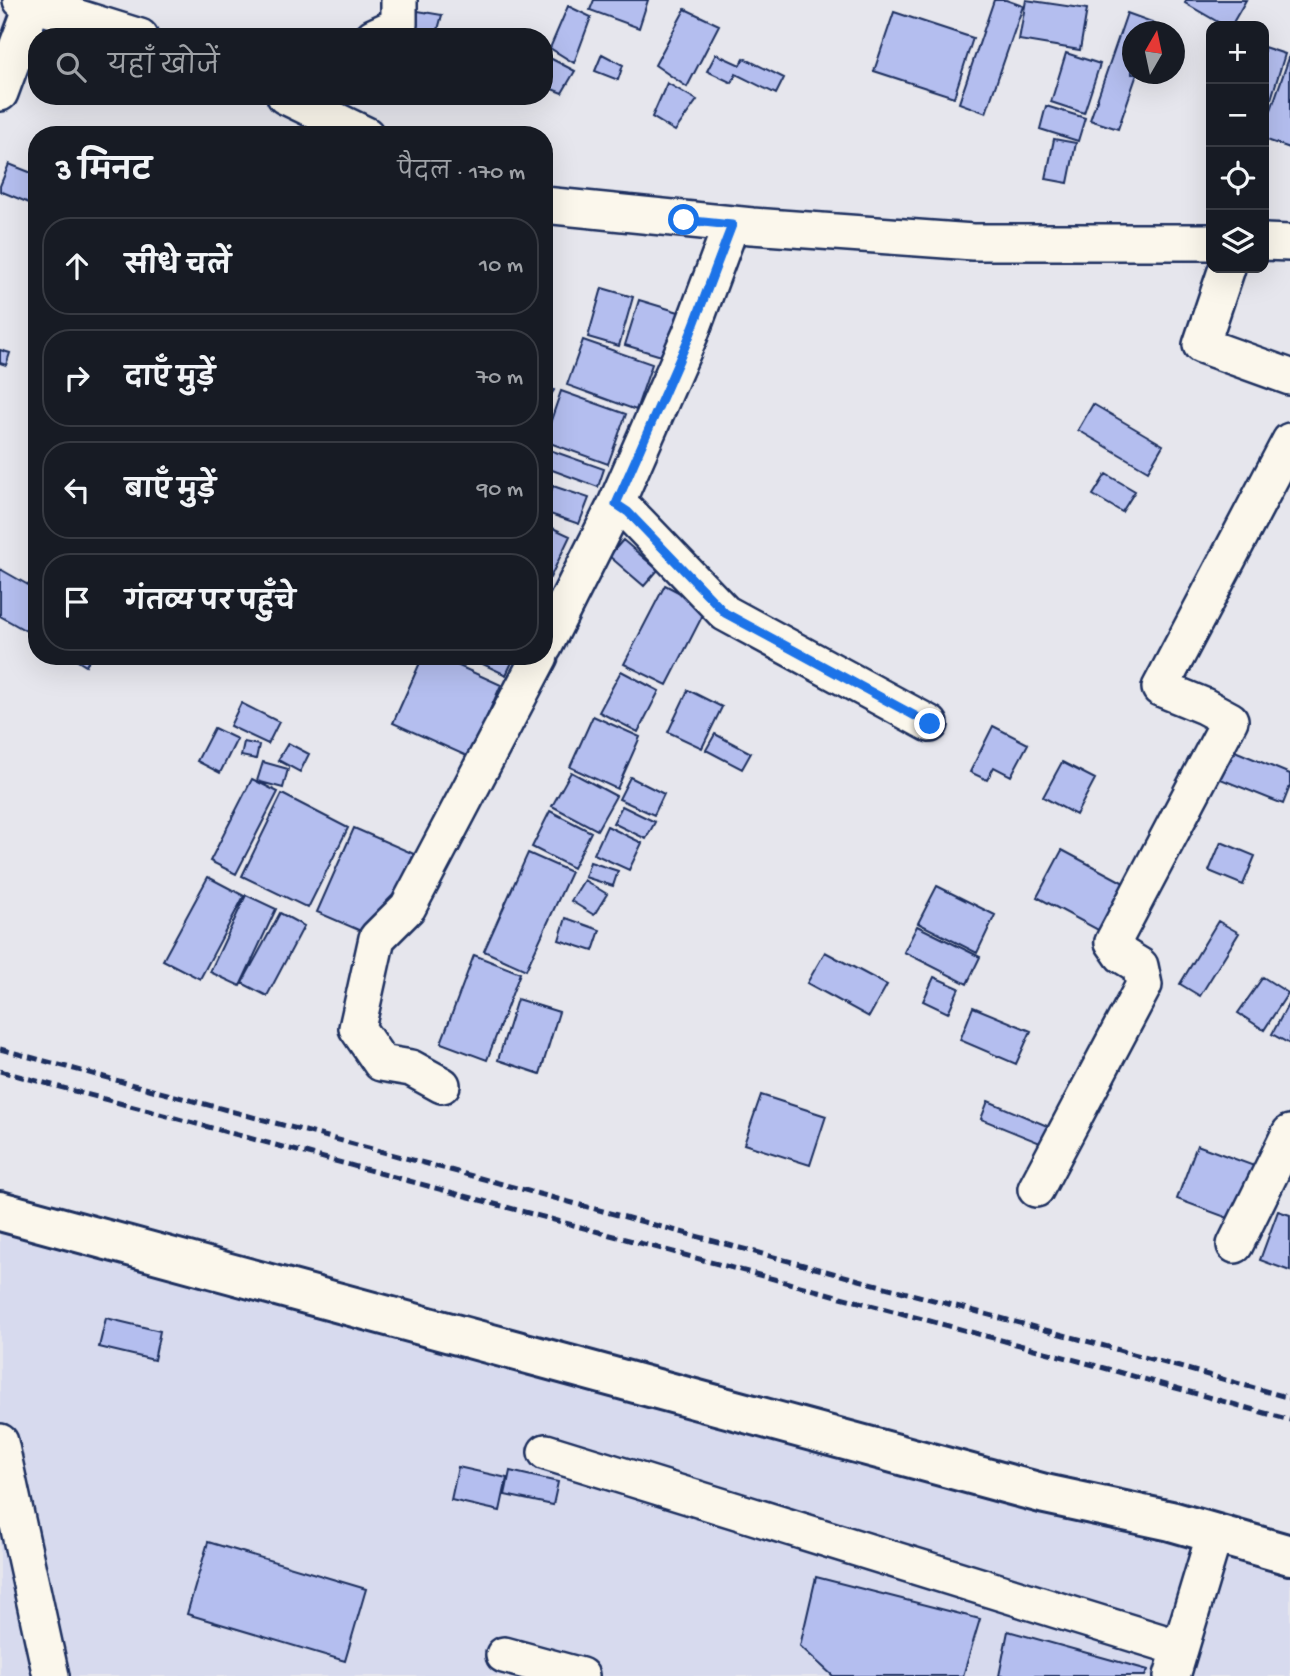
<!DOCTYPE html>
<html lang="hi">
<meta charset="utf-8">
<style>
body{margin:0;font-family:"Gochi Hand","Playpen Sans Deva",sans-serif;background:#20242c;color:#f1f3f6}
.controls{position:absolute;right:21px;top:21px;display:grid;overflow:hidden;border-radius:14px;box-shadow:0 7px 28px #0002}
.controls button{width:63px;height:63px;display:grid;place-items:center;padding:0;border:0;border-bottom:2px solid #363941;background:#171b24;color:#f1f3f6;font:35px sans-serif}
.compass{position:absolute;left:1122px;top:21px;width:63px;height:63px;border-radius:50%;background:#171b24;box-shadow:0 7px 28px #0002;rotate:9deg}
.stop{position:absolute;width:21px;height:21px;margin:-16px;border:5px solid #1a73e8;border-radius:50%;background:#fff}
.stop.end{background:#1a73e8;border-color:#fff;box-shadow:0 2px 7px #0008}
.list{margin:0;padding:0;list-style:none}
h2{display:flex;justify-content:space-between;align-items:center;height:91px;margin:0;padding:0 28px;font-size:30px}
h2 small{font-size:23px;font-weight:400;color:#9ea1a6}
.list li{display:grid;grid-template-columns:46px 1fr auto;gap:21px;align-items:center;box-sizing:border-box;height:98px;margin:0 14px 14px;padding:0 14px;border:2px solid #363941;border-radius:28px}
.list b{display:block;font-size:26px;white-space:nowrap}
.list em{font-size:23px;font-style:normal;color:#9ea1a6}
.icon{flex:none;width:38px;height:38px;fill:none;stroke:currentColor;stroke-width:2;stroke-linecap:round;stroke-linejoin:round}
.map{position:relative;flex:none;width:1290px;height:1676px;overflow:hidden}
.search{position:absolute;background:#171b24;box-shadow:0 7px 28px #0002;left:28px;top:28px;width:525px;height:77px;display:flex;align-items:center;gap:18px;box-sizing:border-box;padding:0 24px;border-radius:28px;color:#9ea1a6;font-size:26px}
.panel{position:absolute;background:#171b24;box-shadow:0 7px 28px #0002;left:28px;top:126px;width:525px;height:539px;border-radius:28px}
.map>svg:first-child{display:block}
.built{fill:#d7daee}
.building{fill:#b4beef;stroke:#1b2f5e;stroke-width:2}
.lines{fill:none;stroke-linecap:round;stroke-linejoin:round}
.street-casing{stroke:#1b2f5e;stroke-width:40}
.secondary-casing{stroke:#1b2f5e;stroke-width:44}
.street{stroke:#fbf7ec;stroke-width:35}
.secondary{stroke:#fbf7ec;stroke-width:38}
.rail{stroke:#1b2f5e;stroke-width:5;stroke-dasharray:10 5;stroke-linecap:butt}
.route{stroke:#1a73e8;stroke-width:9}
</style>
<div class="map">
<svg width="1290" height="1676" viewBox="0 0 1290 1676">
<rect width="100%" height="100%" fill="#e6e6ed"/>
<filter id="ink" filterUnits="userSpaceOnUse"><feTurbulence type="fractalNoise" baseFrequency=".0143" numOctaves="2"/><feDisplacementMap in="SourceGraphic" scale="14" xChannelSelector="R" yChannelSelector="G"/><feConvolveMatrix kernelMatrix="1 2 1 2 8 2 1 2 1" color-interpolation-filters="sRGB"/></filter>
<g filter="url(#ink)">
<path class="built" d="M0,1224L1175,1545L1244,1558L1290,1571V1676H0Z"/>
<path class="building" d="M594,0H648L639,28L590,10Z
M994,0H1006L1023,6L986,113L959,103Z
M1026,0L1087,9L1080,50L1019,40Z
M1186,0H1246L1231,26H1225L1185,3Z
M568,6L591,17L574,63L550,48Z
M406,9L442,15L436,37H400Z
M685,9L719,25L687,87L655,65Z
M894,12L973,38L954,97L874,71Z
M1127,13L1155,23L1152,32H1132V74H1137L1118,129L1090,120Z
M1264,47L1285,54L1271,99L1264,97Z
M1066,53L1100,64L1084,113L1051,102Z
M602,54L623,65L618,80L595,71Z
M716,54L740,65L744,58L784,78L776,94L736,74L732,83L707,71Z
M544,55L575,71L562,93L544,86Z
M1290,55V148L1264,139V130Z
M667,83L697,100L675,131L652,117Z
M1046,106L1085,118L1078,141L1040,129Z
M1054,139L1076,143L1068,183L1046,179Z
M9,164L37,175V184L29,203L0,191V186Z
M602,288L633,297L619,346L588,337Z
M639,300L682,313L668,358L625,345Z
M583,340L652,364L636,410L567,385Z
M0,350L10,353L6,365L0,363Z
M544,384L554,390L544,406Z
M561,391L626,414L608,464L544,441Z
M1093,404L1163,445L1148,471L1078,430Z
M544,448L604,469L598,487L544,467Z
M1106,474L1135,491L1122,512L1093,495Z
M544,476L551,478L544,499Z
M553,486L589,498L579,524L544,512Z
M544,524L570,536L550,578L544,575Z
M623,540L658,570L644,586L609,556Z
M0,569L37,590V637L0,616Z
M665,585L707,607L667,685L624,664Z
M70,656H91L86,666Z
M423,656H437L501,685L469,757L393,723Z
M466,656H515L506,675Z
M621,671L659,691L638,732L599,712Z
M688,690L722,707L702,748L668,732Z
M241,703L279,722L268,744L230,726Z
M593,716L640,737L617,789L570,767Z
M993,726L1028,744L1011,776L994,767L987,780L970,772Z
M214,728L237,739L220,773L197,761Z
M715,734L751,753L742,769L706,750Z
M244,742L259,745L256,759L241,756Z
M288,743L309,754L300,772L278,760Z
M1230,749L1290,774V786L1283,804L1218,778Z
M263,762L288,769L283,788L257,781Z
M1062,762L1095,779L1076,815L1043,797Z
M571,772L616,796L597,830L552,806Z
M630,777L664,794L654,815L619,799Z
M252,779L278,792L236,874L210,861Z
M282,794L348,828L308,908L242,876Z
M622,806L655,822L646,839L613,823Z
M550,811L591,832L573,868L532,847Z
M607,826L642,843L629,870L594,854Z
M354,828L414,854L377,938L317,912Z
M1221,842L1255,856L1243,885L1209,871Z
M1062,850L1126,884L1100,931L1037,897Z
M528,853L571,872L526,970L484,951Z
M590,862L618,871L613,886L585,877Z
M208,877L244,896L200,979L163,960Z
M584,880L607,894L594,915L571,901Z
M937,886L995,915L977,953L918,923Z
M246,895L276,909L240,986L210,972Z
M280,913L304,926L267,996L242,983Z
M566,918L600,930L593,951L559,940Z
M1218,921L1239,933L1200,996L1180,984Z
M917,926L980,957L967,984L904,952Z
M825,952L887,985L869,1017L807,983Z
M474,955L520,973L487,1060L441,1043Z
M934,977L959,988L948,1013L923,1001Z
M1263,977L1288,993L1264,1030L1238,1013Z
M517,999L559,1012L540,1074L498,1060Z
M1290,1001V1044L1272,1034Z
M973,1007L1031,1031L1016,1064L960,1040Z
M761,1095L826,1116L810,1165L744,1144Z
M988,1101L1052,1128L1045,1145L981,1119Z
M1197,1145L1257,1167L1236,1221L1177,1199Z
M1278,1211L1290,1215V1271L1260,1260Z
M106,1318L160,1331L154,1360L99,1347Z
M458,1467L507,1478L500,1511L451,1500Z
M510,1471L558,1482L553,1505L505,1495Z
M208,1542L366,1589L345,1661L187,1614Z
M816,1577L980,1619L963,1676H833L800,1646Z
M1008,1631L1148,1670L1145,1676H999Z"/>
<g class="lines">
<g class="street-casing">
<path id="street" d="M21,0L140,37
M373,37L399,25V0
M0,93L33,4
M285,96L366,135
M544,205L752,226L973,242H1211
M731,225L690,335L616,504L628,512L725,613L930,724
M1264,242L1290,243
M1227,268L1201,345L1290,377
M544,647L616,504
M442,1085L411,1068L381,1063L357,1028L377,938L408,907L540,656
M1036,1189L1144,985L1140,966L1122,955L1113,942L1230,720L1204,706L1160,688L1290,441
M1235,1245L1290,1133
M0,1442L51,1676
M546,1452L1180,1648
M504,1655L581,1676
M1172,1676L1215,1533"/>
</g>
<g class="secondary-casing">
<path id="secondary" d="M0,1211L1045,1494L1171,1521L1290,1555"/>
</g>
<use href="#street" class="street"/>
<use href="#secondary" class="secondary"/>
<path class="rail" d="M0,1049L1101,1345L1290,1398
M0,1071L1090,1364L1290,1420"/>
</g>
</g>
<g class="lines" filter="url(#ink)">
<path class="route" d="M684,220L732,225L690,335L616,504L628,512L725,613L930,724"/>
</g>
</svg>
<div class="controls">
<button>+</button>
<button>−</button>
<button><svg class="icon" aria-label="locate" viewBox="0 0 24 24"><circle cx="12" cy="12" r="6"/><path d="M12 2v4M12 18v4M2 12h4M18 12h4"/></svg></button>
<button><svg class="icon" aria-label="layers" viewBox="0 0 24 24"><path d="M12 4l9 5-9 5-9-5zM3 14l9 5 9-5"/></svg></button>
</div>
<svg class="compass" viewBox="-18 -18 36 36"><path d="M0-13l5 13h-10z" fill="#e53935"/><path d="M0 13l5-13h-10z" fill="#9ea1a6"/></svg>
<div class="stop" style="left:684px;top:220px"></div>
<div class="stop end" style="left:930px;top:724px"></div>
<div class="search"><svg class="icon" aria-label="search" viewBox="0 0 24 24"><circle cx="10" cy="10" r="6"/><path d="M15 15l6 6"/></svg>यहाँ खोजें</div>
<section class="panel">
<h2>3 मिनट<small>पैदल · 170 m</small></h2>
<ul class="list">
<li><svg class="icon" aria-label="ahead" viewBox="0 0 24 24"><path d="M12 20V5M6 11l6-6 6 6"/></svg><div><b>सीधे चलें</b></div><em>10 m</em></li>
<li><svg class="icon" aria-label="right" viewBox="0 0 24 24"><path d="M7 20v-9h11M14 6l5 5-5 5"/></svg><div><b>दाएँ मुड़ें</b></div><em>70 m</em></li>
<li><svg class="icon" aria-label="left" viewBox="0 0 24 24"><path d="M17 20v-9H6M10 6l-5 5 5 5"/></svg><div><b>बाएँ मुड़ें</b></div><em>90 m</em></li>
<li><svg class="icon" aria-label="arrive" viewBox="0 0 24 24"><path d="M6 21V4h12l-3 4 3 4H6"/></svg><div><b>गंतव्य पर पहुँचे</b></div></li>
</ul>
</section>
</div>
